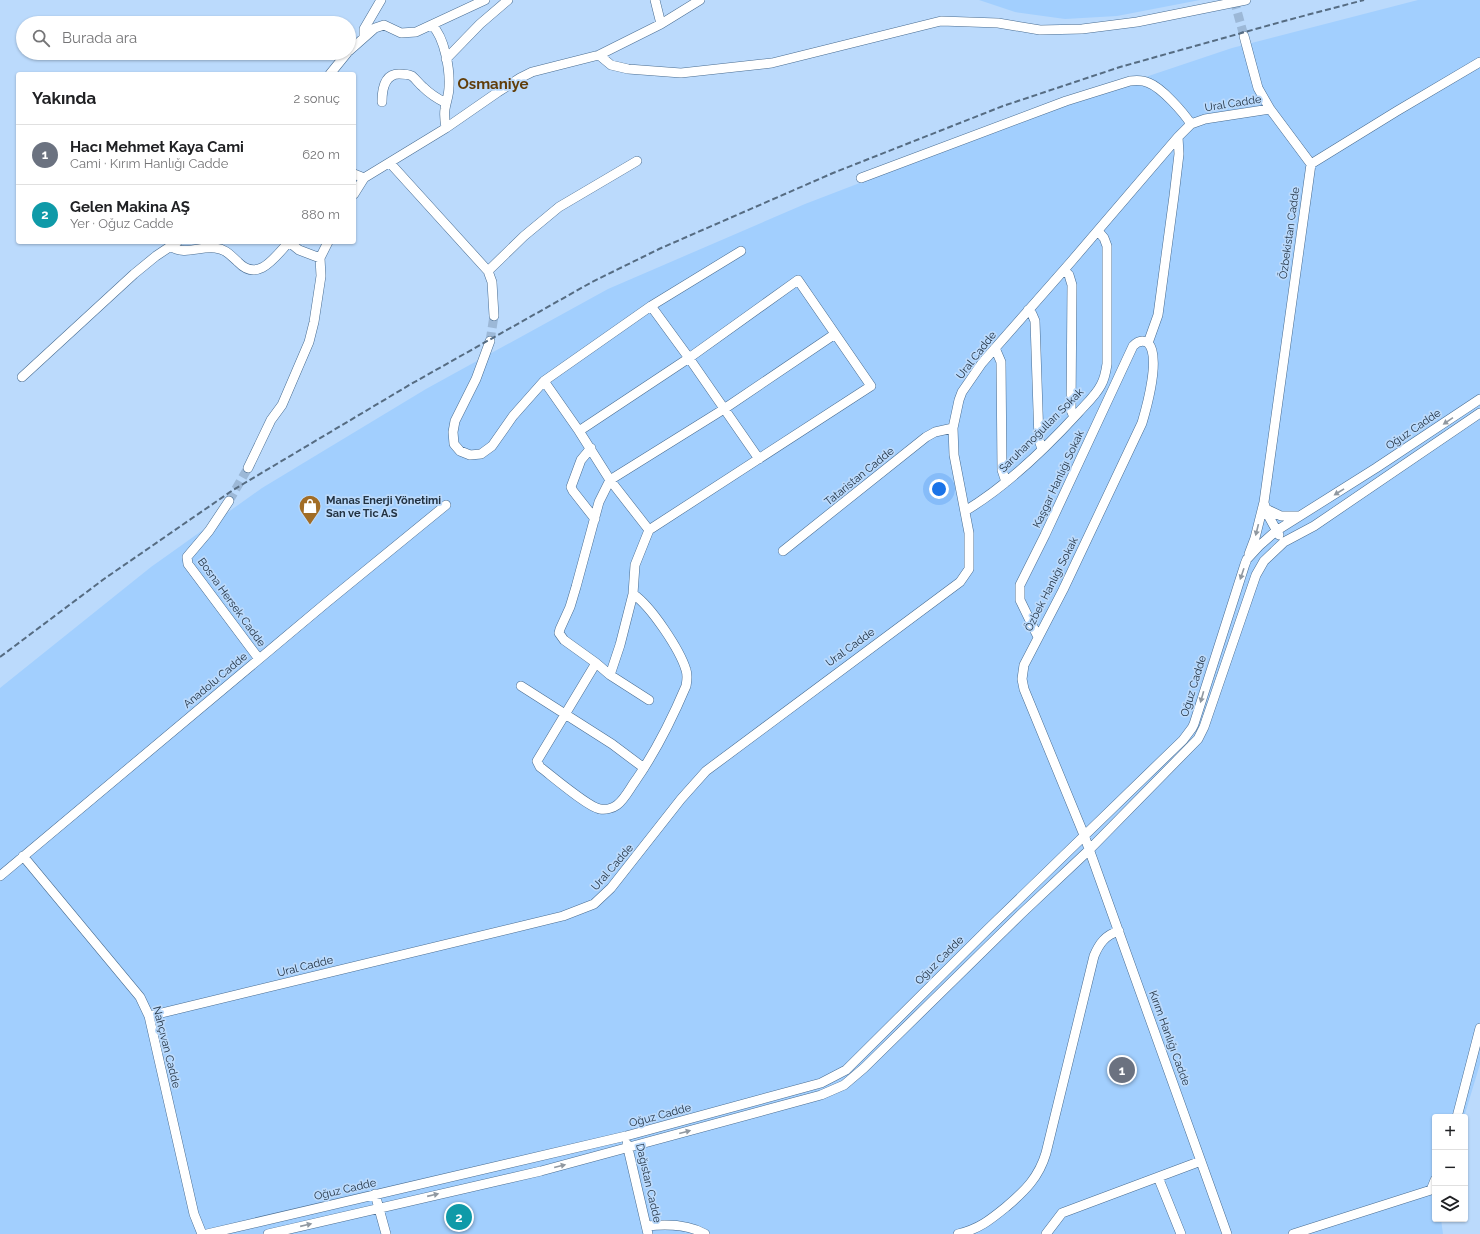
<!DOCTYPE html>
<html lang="tr">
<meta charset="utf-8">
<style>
body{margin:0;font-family:Raleway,sans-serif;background:#f2f2f2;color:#202124}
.controls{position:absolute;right:12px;bottom:12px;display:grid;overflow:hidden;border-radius:4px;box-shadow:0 1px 3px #0004}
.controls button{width:36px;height:36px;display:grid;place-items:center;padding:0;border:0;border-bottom:1px solid #e0e0e0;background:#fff;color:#202124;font:20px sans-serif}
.you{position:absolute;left:939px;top:489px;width:14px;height:14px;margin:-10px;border:3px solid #fff;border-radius:50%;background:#1a73e8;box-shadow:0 0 0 6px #1a73e833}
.badge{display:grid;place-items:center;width:26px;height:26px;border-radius:50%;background:#111827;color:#fff;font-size:13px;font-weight:700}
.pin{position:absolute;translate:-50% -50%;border:2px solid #fff;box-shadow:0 1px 4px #0006}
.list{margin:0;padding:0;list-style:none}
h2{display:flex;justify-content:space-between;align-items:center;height:52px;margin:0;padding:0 16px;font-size:17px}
h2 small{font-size:13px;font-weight:400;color:#757577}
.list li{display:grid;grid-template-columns:26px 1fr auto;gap:12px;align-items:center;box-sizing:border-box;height:60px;padding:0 16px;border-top:1px solid #e0e0e0}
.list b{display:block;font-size:15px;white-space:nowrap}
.list p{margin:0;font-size:13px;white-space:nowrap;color:#757577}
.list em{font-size:13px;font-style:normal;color:#757577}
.icon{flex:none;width:22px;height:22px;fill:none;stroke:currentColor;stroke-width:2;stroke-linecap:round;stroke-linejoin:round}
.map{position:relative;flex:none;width:1480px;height:1234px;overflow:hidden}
.search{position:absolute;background:#fff;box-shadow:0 1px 3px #0004;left:16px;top:16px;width:340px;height:44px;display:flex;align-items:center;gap:10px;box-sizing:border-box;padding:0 14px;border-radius:22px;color:#757577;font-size:15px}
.panel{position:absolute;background:#fff;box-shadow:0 1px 3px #0004;left:16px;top:72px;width:340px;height:172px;border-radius:4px}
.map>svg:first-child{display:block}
.built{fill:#a2cffe}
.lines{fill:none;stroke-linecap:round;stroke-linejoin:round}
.minor-tunnel{stroke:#9cb8d7;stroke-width:9;stroke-dasharray:9 4.5;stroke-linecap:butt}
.minor-casing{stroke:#486c91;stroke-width:10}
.minor{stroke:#fff;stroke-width:9}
.rail{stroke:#566c82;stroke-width:2;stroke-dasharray:6 3;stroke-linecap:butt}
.oneway{fill:#9098a0}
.labels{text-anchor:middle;stroke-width:3.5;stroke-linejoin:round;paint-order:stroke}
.street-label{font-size:11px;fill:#223242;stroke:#bbdafc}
.poi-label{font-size:11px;font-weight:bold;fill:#223242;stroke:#bbdafc;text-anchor:start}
.district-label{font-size:15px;font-weight:bold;fill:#613d09;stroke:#bbdafc}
</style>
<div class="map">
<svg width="1480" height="1234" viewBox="0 0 1480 1234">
<rect width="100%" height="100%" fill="#bbdafc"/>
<path class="built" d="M979,0H1200L1117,16L1065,19L1015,12Z
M1418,0H1480V1064L1464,1117H1435V1219H1441L1443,1234H0V688L151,567L262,488L426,389L608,289L805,204L1068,103L1232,48Z"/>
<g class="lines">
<path class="minor-tunnel" d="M1234,0L1244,36
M490,341L494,316
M229,501L248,468"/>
<g class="minor-casing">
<path id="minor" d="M655,0L661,24
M432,25C445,38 450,70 449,87C449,95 446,102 445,109C444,115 445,122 446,128
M1244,36L1258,88L1270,109
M364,37V29L381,0
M349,51L375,28L384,25L401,33L416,32L485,0
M599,55L611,65L628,69L681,73L772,63L941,21L998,23L1040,30L1082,29L1137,22L1246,0
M446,59L480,24L508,0
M330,74L347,53
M382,102C382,90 384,74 399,74C404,74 408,74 412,76C416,79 419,84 423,87C430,94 438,99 446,103
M390,163L488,271L492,282L494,316
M354,174L364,178
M861,178L1066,101L1130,81C1137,80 1143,80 1149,83C1162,88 1183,112 1191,124
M354,194L364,178L446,128L498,92L520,78L532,72L599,55L661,24L700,0
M289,242L299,250L320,258
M170,246C185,256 199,246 215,248C226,249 230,255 238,262C258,283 275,257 289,242
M1064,270L1069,275L1072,285L1071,410L1074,417
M488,271L524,236L559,207L637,161
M651,306L689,358L759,459
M1028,310L1032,314L1035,321L1039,440L1042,449
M490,341L476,379L455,421L453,432L454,444L460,451L470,455L481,454L492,446L513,416L544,381L651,306L741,251
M1148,343C1161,356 1147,406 1142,423L1063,590L1024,665L1022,679L1024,689L1084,835L1227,1234
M1148,343L1158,315L1174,196L1179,154L1178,137
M995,348L1001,362L1002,470L1006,482
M22,377L134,274L156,256L177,242
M544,381L579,431L610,480L649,530
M579,431L689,358L798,280L871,386L649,530L635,565L633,594L620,645L610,675
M591,448L581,460L571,487L573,491L595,519
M248,468L271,420L282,405L309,342L314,322L321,276L320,258L328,242
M229,501L209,531L187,557L188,564L259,659
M1264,503L1268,515L1279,535
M1266,509L1281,516H1299
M965,511C1007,486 1045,449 1078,413C1086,404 1096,395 1101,385C1105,378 1106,371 1107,364V246L1104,238L1098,231
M783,551L926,437L935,432L953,428
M1249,554L1255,538L1264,502L1311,164L1397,111L1480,62
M1038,637L1020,600V585L1045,535L1133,346C1137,342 1142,339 1148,343
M596,663L537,761L540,767C552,776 588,807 600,809C606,810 613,808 617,805C625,799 630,788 636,780C656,751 672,719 686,686C687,680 688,676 686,670C680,650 651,606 633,594
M521,686L612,744L644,768
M649,700L610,675L596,663L564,640L559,633L560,629L570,607L576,587L599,502L610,480L724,409L835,334
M23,856L140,997L149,1016L194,1214L202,1234
M0,876L326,603L446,505
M149,1016L563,916L594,904L611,888L681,799L706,771L960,582L969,569V533L954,455L953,428L959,400L962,392L982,363L1070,263L1178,137L1191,124L1205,119L1270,109L1311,164
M1457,1117L1480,1028
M627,1144L648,1234
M1158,1177L1181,1234
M375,1194L386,1234
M647,1226C666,1224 688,1224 705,1234
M207,1234L626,1136L821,1083L846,1070L988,929L1183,740L1192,728L1194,724L1245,564L1247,559L1259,546L1276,531L1376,468L1480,399
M268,1234L541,1171L821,1095L844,1085L864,1068L1021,914L1089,850L1198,739L1204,727L1256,575L1264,561L1284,542L1314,526L1480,413
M958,1234C979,1229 990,1220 1006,1207C1025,1191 1039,1177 1046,1153L1094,956C1099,944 1105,935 1119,931
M1046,1234L1062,1213L1201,1161
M1293,1234L1431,1190L1435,1180"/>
</g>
<use href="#minor" class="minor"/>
<path class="rail" d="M0,657L104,579L233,490L411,384L592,282L659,249L833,173L1003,106L1120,67L1288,20L1364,0"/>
</g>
<defs><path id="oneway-solid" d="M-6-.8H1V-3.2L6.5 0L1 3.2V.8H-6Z"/></defs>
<g class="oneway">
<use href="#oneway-solid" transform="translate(1448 421) rotate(146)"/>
<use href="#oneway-solid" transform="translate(1339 492) rotate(148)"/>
<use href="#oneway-solid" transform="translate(1257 530) rotate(104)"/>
<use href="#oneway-solid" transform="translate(1242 574) rotate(109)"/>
<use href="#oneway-solid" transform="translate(1202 697) rotate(106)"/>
<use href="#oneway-solid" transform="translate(685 1132) rotate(-15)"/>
<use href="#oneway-solid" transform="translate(560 1166) rotate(-14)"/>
<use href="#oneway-solid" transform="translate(433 1195) rotate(-13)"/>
<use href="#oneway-solid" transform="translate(306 1225) rotate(-13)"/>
</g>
<defs>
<g id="shop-pin" transform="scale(1.15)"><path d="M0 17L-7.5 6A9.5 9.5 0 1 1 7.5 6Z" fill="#a16c25" stroke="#bbdafc"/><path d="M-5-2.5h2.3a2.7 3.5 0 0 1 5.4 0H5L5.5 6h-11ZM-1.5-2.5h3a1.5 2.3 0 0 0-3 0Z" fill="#fff"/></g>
</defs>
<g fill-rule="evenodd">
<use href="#shop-pin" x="310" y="506"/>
</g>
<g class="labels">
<g class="street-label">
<text transform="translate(1233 103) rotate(-9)" y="4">Ural Cadde</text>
<text transform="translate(1289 233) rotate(-82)" y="4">Özbekistan Cadde</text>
<text transform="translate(976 355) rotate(-52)" y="4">Ural Cadde</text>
<text transform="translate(1413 429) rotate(-34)" y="4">Oğuz Cadde</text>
<text transform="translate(1041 430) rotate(-45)" y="4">Saruhanoğulları Sokak</text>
<text transform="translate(859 476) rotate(-39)" y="4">Tataristan Cadde</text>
<text transform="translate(1058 479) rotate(-65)" y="4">Kaşgar Hanlığı Sokak</text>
<text transform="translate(1051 584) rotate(-63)" y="4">Özbek Hanlığı Sokak</text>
<text transform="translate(232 602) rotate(54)" y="4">Bosna Hersek Cadde</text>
<text transform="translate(850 647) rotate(-36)" y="4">Ural Cadde</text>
<text transform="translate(215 680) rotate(-40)" y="4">Anadolu Cadde</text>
<text transform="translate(1193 686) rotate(-73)" y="4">Oğuz Cadde</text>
<text transform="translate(612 867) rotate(-49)" y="4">Ural Cadde</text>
<text transform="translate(939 960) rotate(-45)" y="4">Oğuz Cadde</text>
<text transform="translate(305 966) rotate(-14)" y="4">Ural Cadde</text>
<text transform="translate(1170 1038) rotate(70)" y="4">Kırım Hanlığı Cadde</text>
<text transform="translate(167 1047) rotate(76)" y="4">Nahçıvan Cadde</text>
<text transform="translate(660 1115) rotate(-15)" y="4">Oğuz Cadde</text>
<text transform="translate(649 1183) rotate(77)" y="4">Dağıstan Cadde</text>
<text transform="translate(345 1189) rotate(-13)" y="4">Oğuz Cadde</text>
</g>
<g class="poi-label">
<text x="326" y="504">Manas Enerji Yönetimi<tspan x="326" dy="13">San ve Tic A.S</tspan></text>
</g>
<g class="district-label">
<text x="493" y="89">Osmaniye</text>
</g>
</g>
</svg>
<div class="controls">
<button>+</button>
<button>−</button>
<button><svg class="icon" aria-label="layers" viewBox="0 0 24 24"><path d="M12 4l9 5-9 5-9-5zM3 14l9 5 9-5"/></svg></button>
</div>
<div class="you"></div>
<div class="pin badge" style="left:1122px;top:1070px;background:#6b7280">1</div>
<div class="pin badge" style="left:459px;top:1217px;background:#0f9aa8">2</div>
<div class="search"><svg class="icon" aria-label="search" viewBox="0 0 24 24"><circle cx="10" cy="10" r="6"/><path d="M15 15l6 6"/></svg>Burada ara</div>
<section class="panel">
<h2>Yakında<small>2 sonuç</small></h2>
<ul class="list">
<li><span class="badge" style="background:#6b7280">1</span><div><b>Hacı Mehmet Kaya Cami</b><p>Cami · Kırım Hanlığı Cadde</p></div><em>620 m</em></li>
<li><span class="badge" style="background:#0f9aa8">2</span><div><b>Gelen Makina AŞ</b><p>Yer · Oğuz Cadde</p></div><em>880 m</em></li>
</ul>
</section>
</div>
